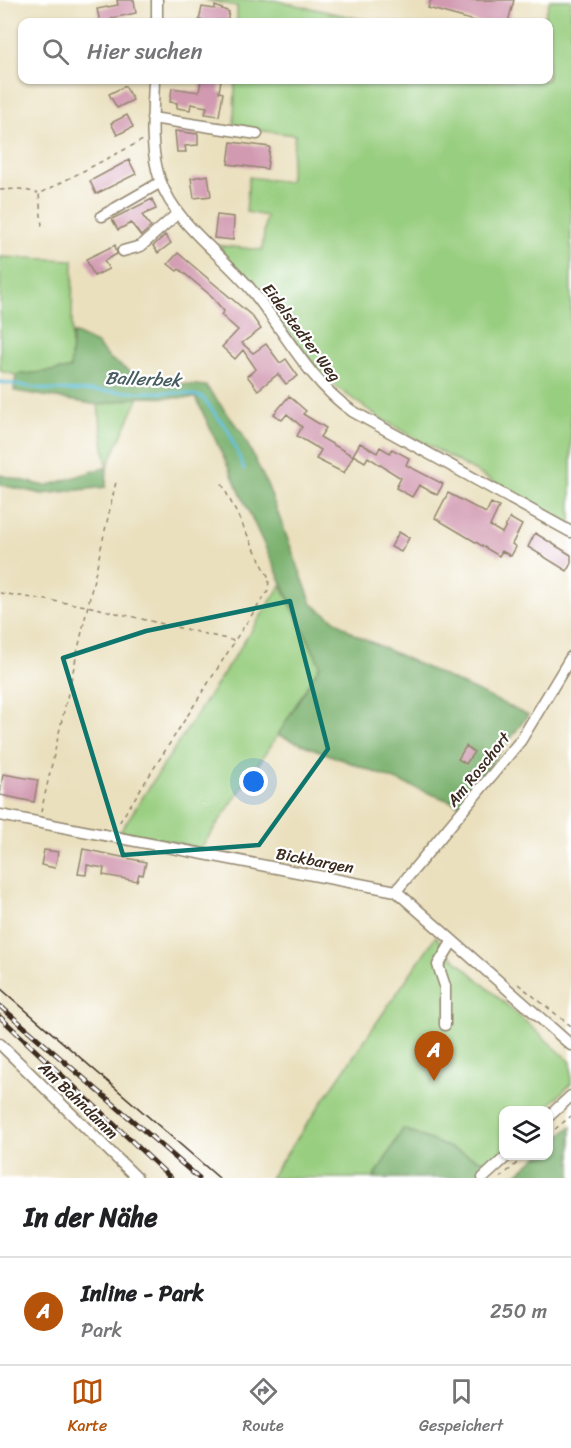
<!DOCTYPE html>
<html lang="de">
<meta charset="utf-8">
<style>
body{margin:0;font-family:Sriracha,sans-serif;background:#f6f6f6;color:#202124}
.controls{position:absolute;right:18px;bottom:18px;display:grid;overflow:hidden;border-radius:12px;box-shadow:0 2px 4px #0004}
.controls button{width:54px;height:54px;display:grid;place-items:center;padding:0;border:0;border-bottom:2px solid #e0e0e0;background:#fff;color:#202124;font:30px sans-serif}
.you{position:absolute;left:254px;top:782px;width:21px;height:21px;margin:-15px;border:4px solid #fff;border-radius:50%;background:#1a73e8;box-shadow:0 0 0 9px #1a73e833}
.badge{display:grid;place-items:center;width:39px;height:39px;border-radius:50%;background:#b45309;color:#fff;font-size:20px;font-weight:700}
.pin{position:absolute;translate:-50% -50px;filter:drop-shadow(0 2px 3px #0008)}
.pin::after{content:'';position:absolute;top:32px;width:21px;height:18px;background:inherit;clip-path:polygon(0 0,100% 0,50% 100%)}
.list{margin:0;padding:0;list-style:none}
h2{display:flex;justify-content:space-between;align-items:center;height:78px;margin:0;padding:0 24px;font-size:26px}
h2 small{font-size:20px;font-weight:400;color:#757577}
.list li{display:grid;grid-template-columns:39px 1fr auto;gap:18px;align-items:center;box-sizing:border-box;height:108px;padding:0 24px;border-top:2px solid #e0e0e0}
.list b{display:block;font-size:22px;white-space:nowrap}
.list p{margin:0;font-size:20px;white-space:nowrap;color:#757577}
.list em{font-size:20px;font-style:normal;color:#757577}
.icon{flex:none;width:33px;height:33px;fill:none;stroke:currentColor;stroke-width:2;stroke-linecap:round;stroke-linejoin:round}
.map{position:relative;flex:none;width:571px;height:1178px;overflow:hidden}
.search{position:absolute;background:#fff;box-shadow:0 2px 4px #0004;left:18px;right:18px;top:18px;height:66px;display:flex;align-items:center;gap:15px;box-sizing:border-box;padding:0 21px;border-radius:12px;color:#757577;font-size:22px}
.sheet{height:186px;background:#fff}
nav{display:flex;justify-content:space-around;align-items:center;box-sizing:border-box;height:84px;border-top:2px solid #e0e0e0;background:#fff;font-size:16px;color:#757577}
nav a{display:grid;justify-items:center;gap:3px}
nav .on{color:#b45309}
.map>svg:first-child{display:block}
.green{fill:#98ce7f;stroke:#6a7c4e;stroke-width:1.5}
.forest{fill:#7ab16e;stroke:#5a6e46;stroke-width:1.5}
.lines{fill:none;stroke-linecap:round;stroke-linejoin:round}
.stream{stroke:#5cbddb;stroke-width:3}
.building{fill:#d29ab1}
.minor-casing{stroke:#92856e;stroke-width:13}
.path{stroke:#92856e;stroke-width:1.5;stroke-dasharray:4.5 4.5;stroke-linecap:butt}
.minor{stroke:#fff;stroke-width:10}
.tram{stroke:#3b2a1e;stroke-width:1.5}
.rail-casing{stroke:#3b2a1e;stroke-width:5}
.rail{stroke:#fff;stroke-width:3;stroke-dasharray:9;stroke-linecap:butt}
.marked{fill:none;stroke:#0f766e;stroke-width:4.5;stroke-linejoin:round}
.labels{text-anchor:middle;stroke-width:4.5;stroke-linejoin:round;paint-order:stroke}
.street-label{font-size:16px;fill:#3b2a1e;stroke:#fff}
.water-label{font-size:18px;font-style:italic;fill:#475d60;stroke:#fff}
</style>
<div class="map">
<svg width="571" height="1178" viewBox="0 0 571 1178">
<rect width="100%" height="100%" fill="#fff"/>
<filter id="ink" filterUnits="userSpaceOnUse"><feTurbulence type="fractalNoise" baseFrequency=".0167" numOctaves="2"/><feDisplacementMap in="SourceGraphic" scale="12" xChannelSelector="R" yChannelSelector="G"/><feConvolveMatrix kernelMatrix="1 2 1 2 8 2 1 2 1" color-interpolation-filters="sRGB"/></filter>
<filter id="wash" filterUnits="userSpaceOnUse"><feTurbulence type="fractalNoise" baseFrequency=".008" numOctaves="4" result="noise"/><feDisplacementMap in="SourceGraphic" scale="24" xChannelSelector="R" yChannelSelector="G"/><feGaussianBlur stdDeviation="1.35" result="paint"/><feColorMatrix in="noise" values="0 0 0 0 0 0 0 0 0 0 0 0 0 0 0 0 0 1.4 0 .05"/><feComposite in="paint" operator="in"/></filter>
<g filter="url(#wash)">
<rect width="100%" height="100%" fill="#eae0be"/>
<path class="green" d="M206,0H274L373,22H237V6Z
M550,0H571V525L380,418L328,381L214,245L262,250L266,216L246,212L249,177L289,182L295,135L234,127L235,80H548V22H543Z
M0,257L73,260L71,369L16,375L0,371Z
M139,397L107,467L98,405Z
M281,585L320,665L278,735L201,848L120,832Z
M436,936L446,951L571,1062V1084L544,1110H504L503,1151L490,1164L403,1129L374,1178H270Z"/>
<path class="forest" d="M73,333L97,344L108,357L142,380L206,386L242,433L267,484L312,604L356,635L528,715L460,805L278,735L320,665L196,398L139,397L98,405L14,391L16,375L70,369Z
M107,467L106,487L42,494L0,485V475L46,486Z
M571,1126V1178H512L538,1156H548L549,1146Z
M403,1129L490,1164L475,1178H374Z"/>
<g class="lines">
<path class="stream" d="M0,382L51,390L183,393L202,397L228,430L244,469"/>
</g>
<g id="blocks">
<path class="building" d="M117,0H134L136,13L112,18L113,22H100L97,9L118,5Z
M431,0H514L508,22H478L428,8Z
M215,6L229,12L227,22L199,20L202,7L215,9Z
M201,80H221L219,92L223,93L219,116L205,114L207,107L191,104L190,110L177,108V103L170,102L172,88L199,92Z
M125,86L133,100L117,108L109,94Z
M127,115L133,127L117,135L111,123Z
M175,131L198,134V145L185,146L186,152H177Z
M231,142L270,147L267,169L228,164Z
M129,160L136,174L96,194L90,181Z
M208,175L211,196L194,198L191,178Z
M152,199L156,209L142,215L151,227L141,236L131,223L118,230L112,219Z
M217,215L234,217L233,240L214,238Z
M165,235L171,243L158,253L153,246Z
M115,245L117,254L104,261L109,269L94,276L86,259Z
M178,253L252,316L261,329L242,343L253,353L266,344L280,363L286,359L298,376L286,384L278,374L258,390L247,376L256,369L243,350L235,359L222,347L238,330L221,315L224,311L209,294L179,269L177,271L168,264Z
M289,396L306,411L303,414L326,428L320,437L353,456L344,473L316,459L321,450L297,436L302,427L287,414L282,420L274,414Z
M360,443L377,453L380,447L390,453L392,449L409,458L406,465L443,484L437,495L419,485L412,497L396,488L401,478L368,457L365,462L353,455Z
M448,493L486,513L491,503L499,507L490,526L502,533L510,518L522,525L512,544L516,547L511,556L502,551L499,556L435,518Z
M399,532L409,538L401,552L391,547Z
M535,533L571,555V563L567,571L528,547Z
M466,746L474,752L466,764L458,759Z
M3,774L38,780L34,802L0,795Z
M83,849L146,862L143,875L139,874L137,881L103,875L104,868L87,865L86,875L78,874Z
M44,850L58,852L55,868L41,865Z"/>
</g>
</g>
<g filter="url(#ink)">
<use href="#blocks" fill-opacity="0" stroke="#92856e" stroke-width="1.5"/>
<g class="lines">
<g class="minor-casing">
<path id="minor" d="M157,22V0
M154,80C153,113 149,147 160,180C177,227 223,254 253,292C285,332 309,381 352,411L571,532
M152,118L257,134
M102,216L161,182
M123,251L141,246L178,213
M0,815L396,891L571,1045
M396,891L521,740L571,657
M445,1025V986L438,965L452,942
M0,1044L137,1178
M548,1117L571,1096
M483,1178L507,1156"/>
</g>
<path class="path" d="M0,190L20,189L38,193
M42,226L39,194L143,140
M222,484L269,578L268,591L235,640
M0,593L87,606L235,641L119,823
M41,812L116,482
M518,984L571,1026
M548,1135L571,1116
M500,1178L525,1156"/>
<use href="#minor" class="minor"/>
<path class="tram" d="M0,988L219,1178"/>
<g class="rail-casing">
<path id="rail" d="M0,1006L199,1178
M0,1017L171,1178"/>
</g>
<use href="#rail" class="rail"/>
</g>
</g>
<path class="marked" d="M290,601L328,749L259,845L123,855L63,658L146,631Z"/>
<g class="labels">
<g class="street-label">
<text transform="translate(302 332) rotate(53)" y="6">Eidelstedter Weg</text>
<text transform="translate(478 769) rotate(-51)" y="6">Am Roschort</text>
<text transform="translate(315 860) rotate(11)" y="6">Bickbargen</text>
<text transform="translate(79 1100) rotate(44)" y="6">Am Bahndamm</text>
</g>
<g class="water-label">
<text transform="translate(143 379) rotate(2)" y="6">Ballerbek</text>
</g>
</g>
</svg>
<div class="controls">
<button><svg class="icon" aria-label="layers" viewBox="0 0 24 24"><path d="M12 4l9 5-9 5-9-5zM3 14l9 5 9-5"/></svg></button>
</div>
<div class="you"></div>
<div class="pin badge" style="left:434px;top:1081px">A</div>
<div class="search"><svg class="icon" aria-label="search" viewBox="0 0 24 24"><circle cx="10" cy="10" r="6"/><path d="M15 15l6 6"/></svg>Hier suchen</div>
</div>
<section class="sheet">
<h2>In der Nähe<small></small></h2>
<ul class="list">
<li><span class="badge">A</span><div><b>Inline - Park</b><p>Park</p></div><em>250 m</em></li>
</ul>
</section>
<nav>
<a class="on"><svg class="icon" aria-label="map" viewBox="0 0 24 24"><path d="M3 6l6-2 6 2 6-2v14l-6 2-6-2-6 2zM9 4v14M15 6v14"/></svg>Karte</a>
<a><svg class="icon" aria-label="directions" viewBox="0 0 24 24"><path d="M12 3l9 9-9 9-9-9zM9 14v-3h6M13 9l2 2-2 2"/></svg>Route</a>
<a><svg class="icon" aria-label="saved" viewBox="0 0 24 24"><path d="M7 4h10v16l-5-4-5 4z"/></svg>Gespeichert</a>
</nav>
